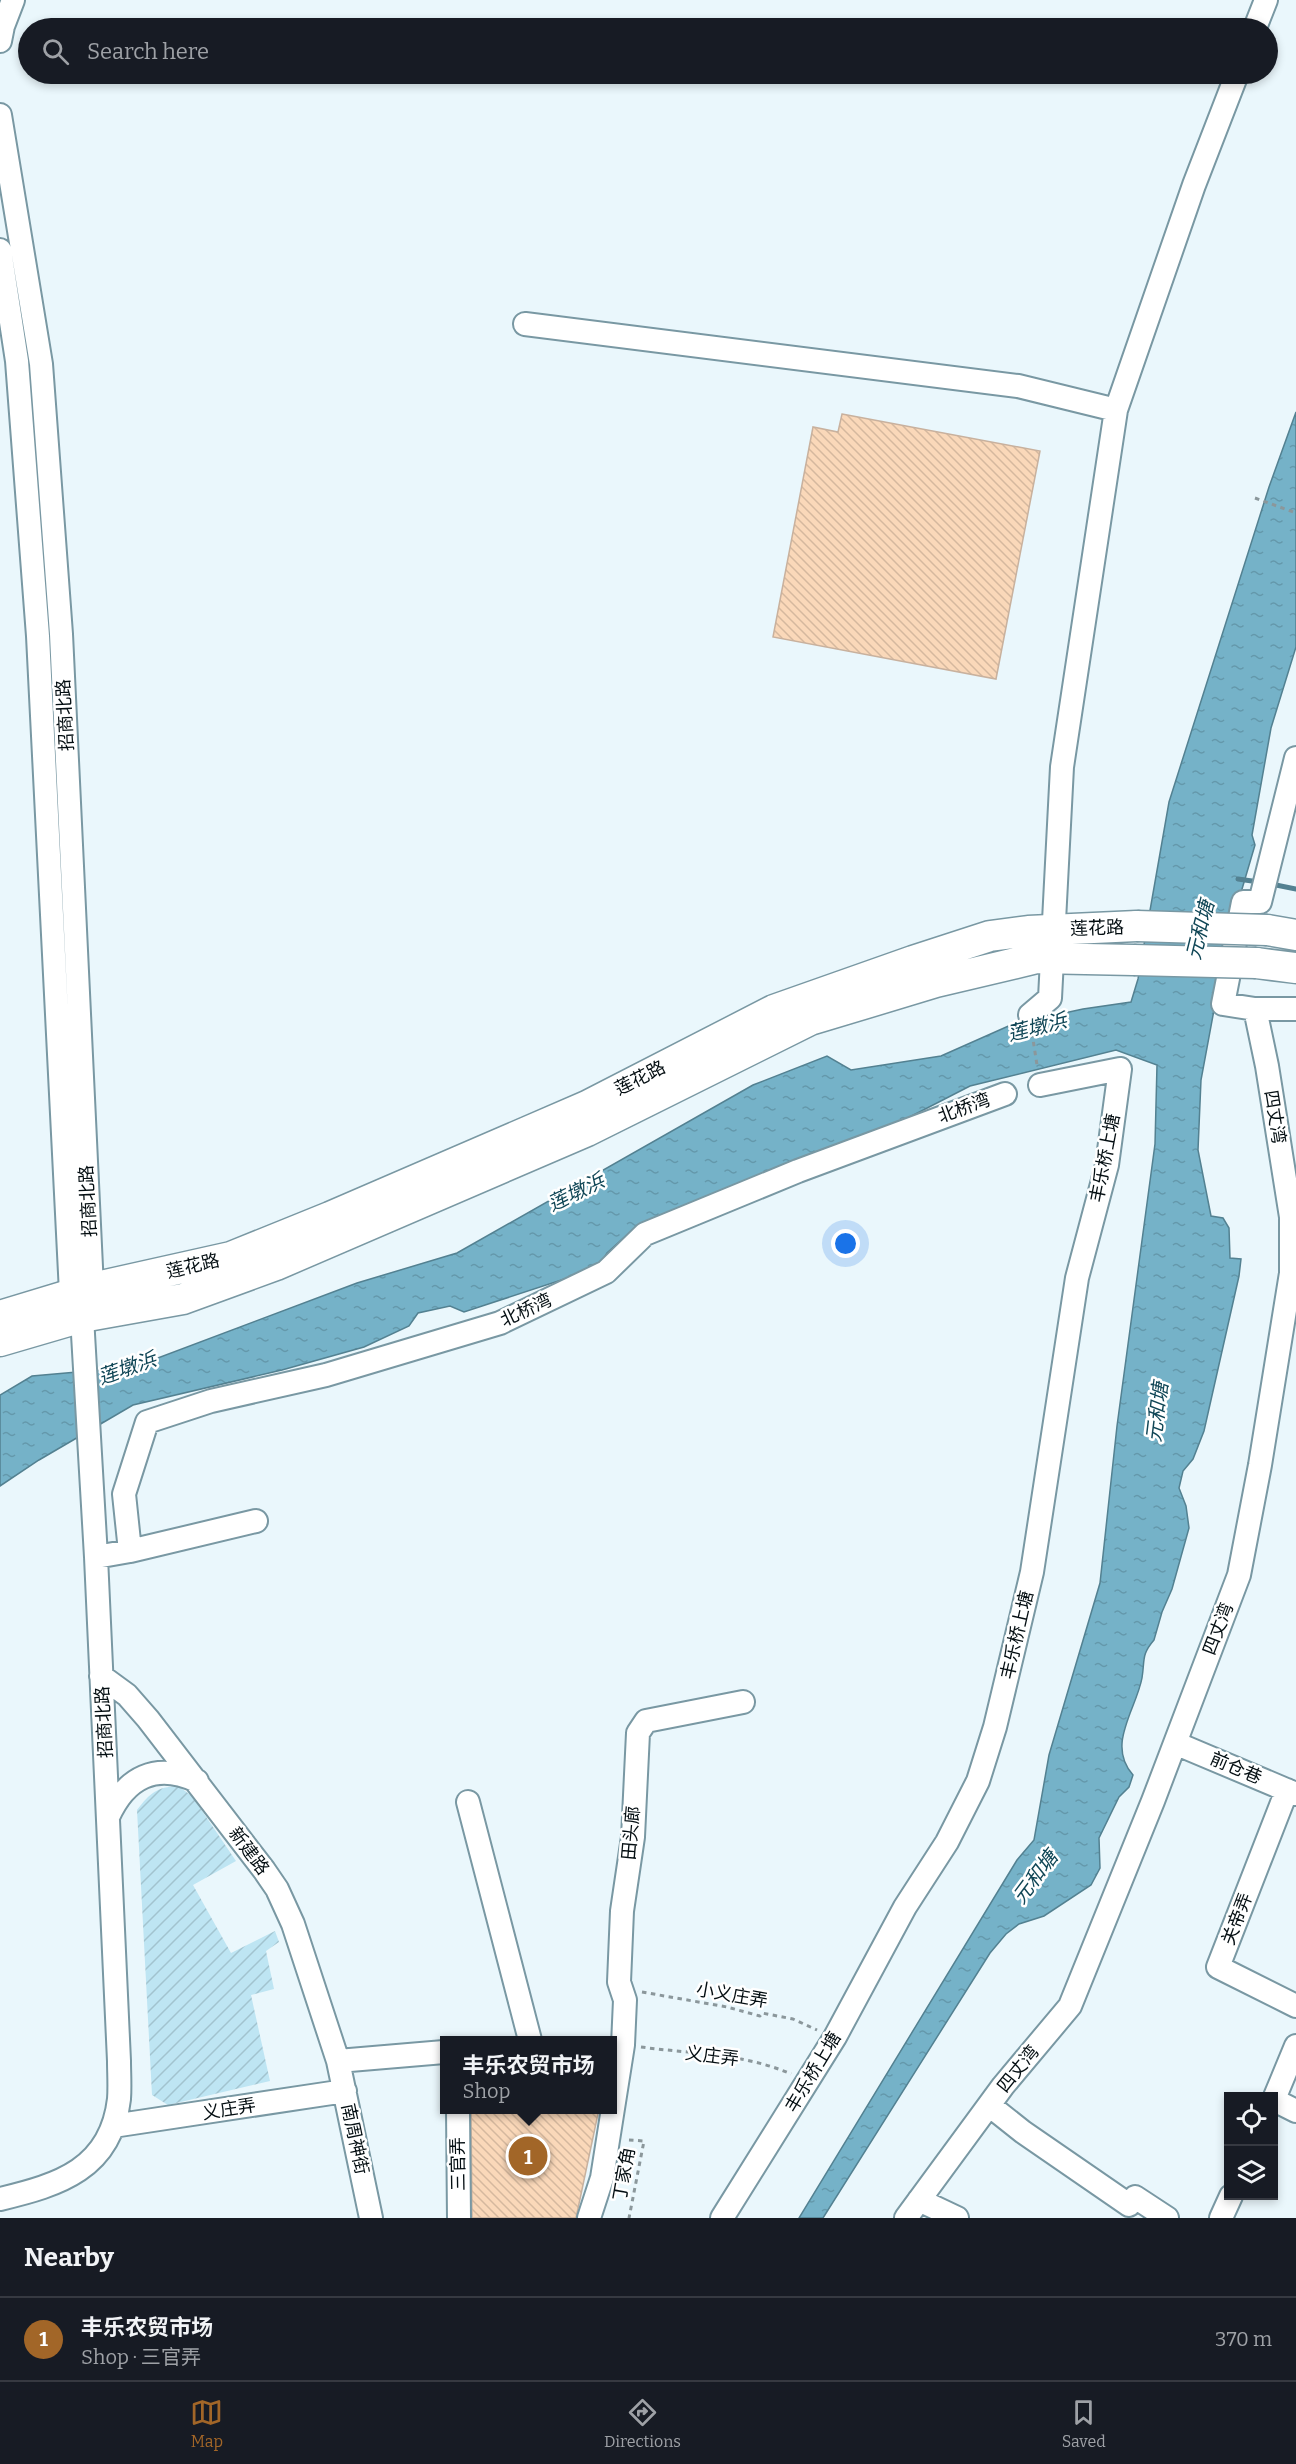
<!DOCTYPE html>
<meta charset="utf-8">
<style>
body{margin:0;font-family:Bitter,"Noto Sans SC",serif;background:#242831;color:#f1f3f6}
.controls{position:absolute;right:18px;bottom:18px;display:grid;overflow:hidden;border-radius:0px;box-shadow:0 3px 9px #0003}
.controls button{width:54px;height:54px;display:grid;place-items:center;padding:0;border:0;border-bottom:2px solid #363941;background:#171b24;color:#f1f3f6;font:30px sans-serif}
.you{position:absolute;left:846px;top:1244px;width:21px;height:21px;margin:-15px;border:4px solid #fff;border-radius:50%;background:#1a73e8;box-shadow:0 0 0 9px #1a73e833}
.badge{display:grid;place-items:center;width:39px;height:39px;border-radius:50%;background:#a26628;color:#fff;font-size:20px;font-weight:700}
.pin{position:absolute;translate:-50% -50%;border:3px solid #fff;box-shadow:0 2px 6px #0006}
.popup{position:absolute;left:440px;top:2036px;width:177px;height:78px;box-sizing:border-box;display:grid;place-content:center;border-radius:0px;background:#171b24;filter:drop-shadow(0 2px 4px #0005);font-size:20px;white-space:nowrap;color:#9ea1a6}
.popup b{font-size:22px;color:#f1f3f6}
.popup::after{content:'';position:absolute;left:50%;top:100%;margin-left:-12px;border:12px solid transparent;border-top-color:#171b24}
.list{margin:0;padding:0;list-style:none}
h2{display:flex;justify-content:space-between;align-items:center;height:78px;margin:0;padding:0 24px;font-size:26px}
h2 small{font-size:20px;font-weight:400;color:#9ea1a6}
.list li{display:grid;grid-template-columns:39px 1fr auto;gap:18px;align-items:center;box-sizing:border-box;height:84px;padding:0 24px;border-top:2px solid #363941}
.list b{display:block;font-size:22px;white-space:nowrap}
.list p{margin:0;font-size:20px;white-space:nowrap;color:#9ea1a6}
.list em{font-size:20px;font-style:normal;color:#9ea1a6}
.icon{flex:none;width:33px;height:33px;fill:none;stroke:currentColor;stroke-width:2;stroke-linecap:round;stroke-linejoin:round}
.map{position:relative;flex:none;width:1296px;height:2218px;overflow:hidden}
.search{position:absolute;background:#171b24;box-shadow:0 3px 9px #0003;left:18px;right:18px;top:18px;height:66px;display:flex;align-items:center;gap:15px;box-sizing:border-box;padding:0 21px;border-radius:33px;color:#9ea1a6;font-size:22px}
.sheet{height:162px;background:#171b24}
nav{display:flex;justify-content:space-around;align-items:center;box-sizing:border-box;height:84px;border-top:2px solid #363941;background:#171b24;font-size:16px;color:#9ea1a6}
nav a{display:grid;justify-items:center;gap:3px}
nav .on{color:#a26628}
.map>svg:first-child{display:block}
.garden{fill:url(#garden-furrows)}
.water{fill:url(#water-ripples);stroke:#538191;stroke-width:1.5}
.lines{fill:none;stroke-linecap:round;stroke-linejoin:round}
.stream{stroke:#538191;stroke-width:5}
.building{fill:url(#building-back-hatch);stroke:#c8b19e;stroke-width:1.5}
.minor-casing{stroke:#7998a3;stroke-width:26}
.major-casing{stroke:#7998a3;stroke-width:33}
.path{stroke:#8b979b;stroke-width:3;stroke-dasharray:4.5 4.5;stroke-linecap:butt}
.minor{stroke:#fff;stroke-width:22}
.major{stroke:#fff;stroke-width:30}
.major-bridge-casing{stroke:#7998a3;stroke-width:33;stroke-linecap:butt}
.major-bridge{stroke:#fff;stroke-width:30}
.labels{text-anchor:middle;stroke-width:5;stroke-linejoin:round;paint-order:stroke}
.street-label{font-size:18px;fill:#040e12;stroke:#fff}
.water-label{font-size:20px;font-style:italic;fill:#104656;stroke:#fff}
</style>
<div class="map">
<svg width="1296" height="2218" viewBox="0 0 1296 2218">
<defs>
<pattern id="garden-furrows" width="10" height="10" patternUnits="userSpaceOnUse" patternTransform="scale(1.5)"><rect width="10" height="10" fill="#bee5f3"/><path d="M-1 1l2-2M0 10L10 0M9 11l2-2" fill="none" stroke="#a2c3cf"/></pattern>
<pattern id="water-ripples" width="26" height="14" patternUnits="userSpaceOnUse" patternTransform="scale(1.5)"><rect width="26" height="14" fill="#75b2c8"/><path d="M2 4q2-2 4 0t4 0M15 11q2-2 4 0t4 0" fill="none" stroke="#6498ab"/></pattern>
<pattern id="building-back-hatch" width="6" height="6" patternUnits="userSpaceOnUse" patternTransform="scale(1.5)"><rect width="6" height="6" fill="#fad8b9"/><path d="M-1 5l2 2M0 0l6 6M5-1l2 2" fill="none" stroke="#d5b89e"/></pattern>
</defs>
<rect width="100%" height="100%" fill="#eaf7fc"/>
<path class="garden" d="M178,1786L192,1796L236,1861L193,1885L231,1953L275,1931L279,1942L266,1951L274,1989L251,1995L270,2081L168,2105L152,2095L137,1810C150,1793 157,1787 178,1786Z"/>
<path class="water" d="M1296,412V647L1271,728L1252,835L1255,845L1227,940L1201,1080L1198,1150L1211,1216L1223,1218L1229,1228L1230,1258L1241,1259L1239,1276L1204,1431L1193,1459L1183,1471L1179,1488L1186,1506L1189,1528L1172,1589L1162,1612L1154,1640C1141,1655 1145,1660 1142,1678C1136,1710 1106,1745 1133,1775L1129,1787L1119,1797L1099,1838L1100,1868L1091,1885L1044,1916L1019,1924L1006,1934L990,1953L823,2218H799L1017,1860L1034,1840L1049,1755L1100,1583L1117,1426L1155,1144L1157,1065L1116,1050L970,1086L898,1123L638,1225L607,1253L598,1268L464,1312L450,1306L418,1313L409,1326L364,1347L282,1370L133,1405L39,1460L0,1486V1395L32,1376L134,1367L357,1283L457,1253L753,1085L827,1056L851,1070L941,1056L1013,1024L1083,1009L1131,1002L1138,979L1169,802L1269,487Z"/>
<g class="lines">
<path class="stream" d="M1238,879L1259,882
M1271,884L1296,889"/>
</g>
<path class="building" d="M842,414L1040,451L996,679L773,637L813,427L838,432Z
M471,2109H599L576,2218H472Z"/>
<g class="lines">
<g class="minor-casing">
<path id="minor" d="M1255,28L1266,0
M0,41L3,26L13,0
M0,115L41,364L61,634L92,1288L82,1317L96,1557L119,2061C119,2073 120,2086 119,2099C111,2169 59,2185 0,2199
M0,250L17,361L38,636L71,1293L78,1309
M525,324L1018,386L1116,410
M1296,758L1260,902H1243L1223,1004L1255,1009H1296
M1030,1015L1050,998L1062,767L1116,410L1194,185L1237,74
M130,1551L124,1494L147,1422L211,1401L326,1375L500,1323L606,1272L645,1234L798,1171L1005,1094
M96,1557L130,1551L256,1521
M101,1676L127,1695L148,1719L264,1870L277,1889L293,1924L338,2061L371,2218
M1175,1743L1296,1794
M1287,1790L1218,1967L1296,2006
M468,1802L530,2040
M108,1817C126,1777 156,1762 197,1781
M338,2061L444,2052
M1274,2099L1296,2046
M1274,2100L1296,2111
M989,2105L1023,2132L1129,2205L1135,2197L1167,2218
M458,2110L459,2218
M113,2126L345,2091
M919,2200L957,2218
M589,2218L602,2178L623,2045L625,2000L619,1982L622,1911L633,1837L638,1733L646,1721L743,1702
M722,2218L835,2037L905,1907L947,1842L978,1781L995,1727L1032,1572L1077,1278L1107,1165L1120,1069L1040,1085
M906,2218L1003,2086L1070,2006L1153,1801L1239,1575L1260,1465L1291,1273V1217L1267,1066L1255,1009
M1221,2218L1231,2196"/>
</g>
<g class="major-casing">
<path id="major" d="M1267,930L1296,935
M1256,963L1296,968
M0,1316L92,1288L231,1257L330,1217L587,1106L774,1010L913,961L990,936L1028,931L1137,926
M0,1341L82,1317L183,1299L276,1265L587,1131L810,1020L936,982L1037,958L1134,960"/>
</g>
<path class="path" d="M1255,498L1296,513
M1032,1033L1037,1065
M642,1992L727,2007L760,2016L762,2013L793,2019L817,2030
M641,2047C692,2054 743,2053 791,2074
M629,2140L644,2141L629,2218"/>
<use href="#minor" class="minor"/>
<use href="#major" class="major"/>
<g class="major-bridge-casing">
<path id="major-bridge" d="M1137,926L1267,930
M1134,960L1256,963"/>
</g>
<use href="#major-bridge" class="major-bridge"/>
</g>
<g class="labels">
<g class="street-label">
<text transform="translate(65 715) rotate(-93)" y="6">招商北路</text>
<text transform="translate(1097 928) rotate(-2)" y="6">莲花路</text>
<text transform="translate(640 1078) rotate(-27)" y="6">莲花路</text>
<text transform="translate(964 1108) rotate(-20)" y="6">北桥湾</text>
<text transform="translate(1275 1117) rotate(81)" y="6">四丈湾</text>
<text transform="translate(1105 1158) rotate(-79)" y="6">丰乐桥上塘</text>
<text transform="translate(88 1201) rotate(-93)" y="6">招商北路</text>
<text transform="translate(193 1266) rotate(-13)" y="6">莲花路</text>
<text transform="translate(526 1310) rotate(-25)" y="6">北桥湾</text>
<text transform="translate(1218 1629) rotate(-69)" y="6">四丈湾</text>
<text transform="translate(1017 1635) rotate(-77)" y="6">丰乐桥上塘</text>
<text transform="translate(104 1722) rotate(-93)" y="6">招商北路</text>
<text transform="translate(1236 1768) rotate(23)" y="6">前仓巷</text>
<text transform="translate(631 1833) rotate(-85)" y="6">田头廊</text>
<text transform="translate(249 1851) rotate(53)" y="6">新建路</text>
<text transform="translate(1237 1919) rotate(-69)" y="6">关帝弄</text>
<text transform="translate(732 1995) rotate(10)" y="6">小义庄弄</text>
<text transform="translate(712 2056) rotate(7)" y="6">义庄弄</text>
<text transform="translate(1018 2069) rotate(-51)" y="6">四丈湾</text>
<text transform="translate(813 2072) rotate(-59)" y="6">丰乐桥上塘</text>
<text transform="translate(229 2109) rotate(-9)" y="6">义庄弄</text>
<text transform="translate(355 2139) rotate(78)" y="6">南周神街</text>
<text transform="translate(458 2164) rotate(-91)" y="6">三官弄</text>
<text transform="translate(624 2174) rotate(-80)" y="6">丁家角</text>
</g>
<g class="water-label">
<text transform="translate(1200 930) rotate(-76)" y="7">元和塘</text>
<text transform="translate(1037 1027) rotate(-14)" y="7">莲墩浜</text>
<text transform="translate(576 1192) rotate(-26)" y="7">莲墩浜</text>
<text transform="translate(127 1368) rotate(-19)" y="7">莲墩浜</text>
<text transform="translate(1157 1412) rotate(-83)" y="7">元和塘</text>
<text transform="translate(1035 1877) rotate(-53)" y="7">元和塘</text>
</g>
</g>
</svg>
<div class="controls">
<button><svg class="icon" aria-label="locate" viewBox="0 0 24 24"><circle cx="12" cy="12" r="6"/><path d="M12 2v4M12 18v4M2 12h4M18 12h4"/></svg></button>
<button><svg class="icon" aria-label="layers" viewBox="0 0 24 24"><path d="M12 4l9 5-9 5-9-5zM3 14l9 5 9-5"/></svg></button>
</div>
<div class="you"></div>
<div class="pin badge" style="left:528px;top:2156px">1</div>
<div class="popup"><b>丰乐农贸市场</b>Shop</div>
<div class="search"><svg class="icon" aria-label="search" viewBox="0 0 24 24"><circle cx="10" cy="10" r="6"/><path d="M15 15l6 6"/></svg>Search here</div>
</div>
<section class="sheet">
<h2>Nearby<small></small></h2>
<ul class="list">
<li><span class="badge">1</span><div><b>丰乐农贸市场</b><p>Shop · 三官弄</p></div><em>370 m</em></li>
</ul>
</section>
<nav>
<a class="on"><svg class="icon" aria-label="map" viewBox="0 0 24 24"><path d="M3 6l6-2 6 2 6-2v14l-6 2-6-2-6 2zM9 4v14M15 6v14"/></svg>Map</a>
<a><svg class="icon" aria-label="directions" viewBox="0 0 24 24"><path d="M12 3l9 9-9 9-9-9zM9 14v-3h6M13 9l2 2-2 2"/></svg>Directions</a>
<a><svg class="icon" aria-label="saved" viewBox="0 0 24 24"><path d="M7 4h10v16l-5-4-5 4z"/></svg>Saved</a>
</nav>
